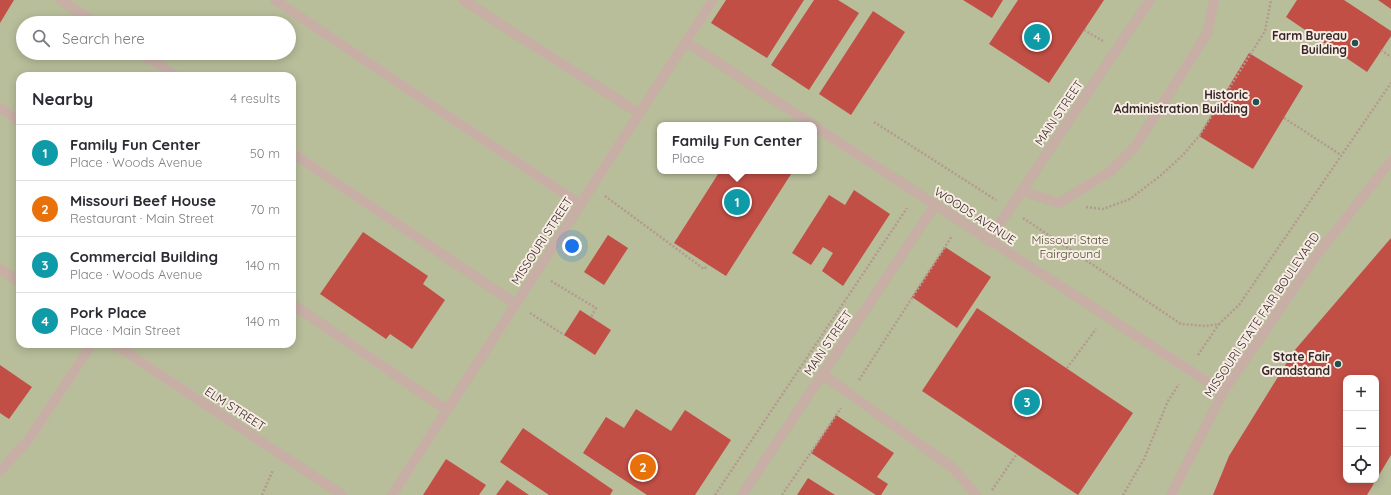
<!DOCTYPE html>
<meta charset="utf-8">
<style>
body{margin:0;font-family:Quicksand,sans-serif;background:#f2f2f3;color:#2b2b33}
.controls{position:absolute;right:12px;bottom:12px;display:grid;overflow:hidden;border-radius:8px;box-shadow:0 2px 10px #0003}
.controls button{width:36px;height:36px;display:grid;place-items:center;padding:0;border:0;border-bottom:1px solid #e1e1e2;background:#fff;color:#2b2b33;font:20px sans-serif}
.you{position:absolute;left:572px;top:246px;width:14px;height:14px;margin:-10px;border:3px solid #fff;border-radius:50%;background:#1a73e8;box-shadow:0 0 0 6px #1a73e833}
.badge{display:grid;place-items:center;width:26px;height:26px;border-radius:50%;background:#d93025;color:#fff;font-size:13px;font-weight:700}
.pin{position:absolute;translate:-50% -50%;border:2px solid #fff;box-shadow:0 1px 4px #0006}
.popup{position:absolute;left:657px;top:122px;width:160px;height:52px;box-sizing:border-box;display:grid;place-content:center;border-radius:8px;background:#fff;filter:drop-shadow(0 1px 3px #0005);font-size:13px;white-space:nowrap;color:#7c7c81}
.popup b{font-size:15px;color:#2b2b33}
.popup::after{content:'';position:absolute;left:50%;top:100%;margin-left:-8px;border:8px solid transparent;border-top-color:#fff}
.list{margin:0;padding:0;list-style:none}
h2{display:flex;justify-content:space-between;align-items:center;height:52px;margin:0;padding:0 16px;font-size:17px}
h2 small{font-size:13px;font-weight:400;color:#7c7c81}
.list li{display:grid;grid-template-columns:26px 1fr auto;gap:12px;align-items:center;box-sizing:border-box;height:56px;padding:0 16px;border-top:1px solid #e1e1e2}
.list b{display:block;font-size:15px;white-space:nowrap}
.list p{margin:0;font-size:13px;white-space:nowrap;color:#7c7c81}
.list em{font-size:13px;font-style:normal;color:#7c7c81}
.icon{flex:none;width:22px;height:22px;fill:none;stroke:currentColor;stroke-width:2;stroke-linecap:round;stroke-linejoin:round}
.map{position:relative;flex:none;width:1391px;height:495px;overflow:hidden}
.search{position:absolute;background:#fff;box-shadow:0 2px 10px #0003;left:16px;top:16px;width:280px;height:44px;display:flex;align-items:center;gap:10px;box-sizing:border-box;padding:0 14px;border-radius:22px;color:#7c7c81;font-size:15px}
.panel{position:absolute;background:#fff;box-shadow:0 2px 10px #0003;left:16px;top:72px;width:280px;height:276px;border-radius:12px}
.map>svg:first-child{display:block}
.green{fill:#b8be9a;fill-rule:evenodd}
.building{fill:#c14f46}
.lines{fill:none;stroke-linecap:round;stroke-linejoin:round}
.path{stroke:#b39990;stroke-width:2.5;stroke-dasharray:2 2;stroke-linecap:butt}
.minor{stroke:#c7afa6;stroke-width:10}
.poi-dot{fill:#1e534e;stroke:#f8ece5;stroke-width:1.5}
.labels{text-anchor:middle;stroke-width:4;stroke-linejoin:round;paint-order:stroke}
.poi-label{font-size:12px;font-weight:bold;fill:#342826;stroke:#f8ece5;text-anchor:end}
.street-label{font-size:12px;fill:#342826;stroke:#f8ece5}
.park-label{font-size:12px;fill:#4a512b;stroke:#f8ece5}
</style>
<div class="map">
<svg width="1391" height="495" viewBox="0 0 1391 495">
<rect width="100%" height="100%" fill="#f0e1d9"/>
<path class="green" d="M0,0H1391V495H0ZM23,23H289V53H23ZM20,76H292V344H20ZM660,125H814V171H660ZM1346,378H1376V480H1346Z"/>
<path class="building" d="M0,0H14L0,23Z
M726,0H804L767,58L711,23Z
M814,0H838L859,13L809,90L771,65Z
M963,0H1003L992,18Z
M1018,0H1104L1049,83L989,44Z
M1297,0H1344L1391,31V36L1367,72L1286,17Z
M1378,0H1391V9Z
M873,11L905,32L851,115L819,94Z
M1249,53L1303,86L1253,169L1199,136Z
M720,171H793L726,276L674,243Z
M854,190L890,214L843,286L822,271L833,253L823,247L811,265L792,253L829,195L845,205Z
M363,232L428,276L423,284L445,300L412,349L390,334L386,339L320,294Z
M608,235L628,248L604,285L584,272Z
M1391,238V455L1376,480V378H1346V480H1376L1367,495H1213L1229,456L1294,351Z
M945,247L991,277L957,328L912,297Z
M977,308L1133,413L1078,495L922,391Z
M580,310L611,330L595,355L564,335Z
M0,365L32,387L9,419L0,413Z
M636,409L671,431L685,410L731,440L695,495H647L583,453L606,417L624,428Z
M836,415L894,453L877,477L888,484L881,495H876L811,453Z
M523,428L613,490L610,495H549L500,462Z
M446,459L486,485L479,495H423Z
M808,478L835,495H797Z
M507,480L529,495H496Z"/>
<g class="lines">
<path class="path" d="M1084,30L1103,41
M1381,50L1391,57
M1284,118L1341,155
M874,122L996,200
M605,196L704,269L708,265
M1086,207L1103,209L1130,199L1160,176L1183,155L1199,136L1265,31L1271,0
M1023,218L1181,324L1206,326L1219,324L1239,305L1391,83
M551,281L596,308L591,317
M530,313L564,335
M1198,355L1219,324
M1067,368L1096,329
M859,380L952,236
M992,490L1016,455
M262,495L273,470
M715,495L907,208
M782,495L841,408
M1123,495L1144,459L1168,401L1179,384"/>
<path class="minor" d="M61,0L95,23
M275,0L581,205
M463,0L640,114
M686,42L813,125
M141,53L176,76
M0,108L20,121
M814,126L1223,392
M292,153L516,304
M1023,191L1059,203L1111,171L1135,147L1207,34L1214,0
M988,241L1150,0
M0,269L20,282
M292,304L447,410
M114,344L342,495
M822,374L953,468L976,495
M0,471L29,439L92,344
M392,495L713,0
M742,495L935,205
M1171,495L1223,392L1319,252L1391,161"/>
</g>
<g class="poi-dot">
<circle cx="1355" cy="43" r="4"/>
<circle cx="1256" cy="102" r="4"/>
<circle cx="1338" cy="364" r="4"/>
</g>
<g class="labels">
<g class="poi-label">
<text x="1347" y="40">Farm Bureau<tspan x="1347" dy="14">Building</tspan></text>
<text x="1248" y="99">Historic<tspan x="1248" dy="14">Administration Building</tspan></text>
<text x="1330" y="361">State Fair<tspan x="1330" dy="14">Grandstand</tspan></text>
</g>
<g class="street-label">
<text transform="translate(1059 113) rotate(-56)" y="4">MAIN STREET</text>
<text transform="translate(975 216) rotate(33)" y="4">WOODS AVENUE</text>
<text transform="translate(542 241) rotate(-57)" y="4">MISSOURI STREET</text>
<text transform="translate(1262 315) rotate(-56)" y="4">MISSOURI STATE FAIR BOULEVARD</text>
<text transform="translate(828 343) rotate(-56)" y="4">MAIN STREET</text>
<text transform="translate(235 409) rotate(33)" y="4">ELM STREET</text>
</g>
<g class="park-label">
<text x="1070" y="244">Missouri State<tspan x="1070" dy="14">Fairground</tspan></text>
</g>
</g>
</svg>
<div class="controls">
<button>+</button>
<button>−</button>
<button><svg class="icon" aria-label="locate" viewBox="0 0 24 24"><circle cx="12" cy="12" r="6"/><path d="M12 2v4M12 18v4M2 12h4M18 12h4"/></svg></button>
</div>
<div class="you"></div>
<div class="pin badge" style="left:737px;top:202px;background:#0f9aa8">1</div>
<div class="popup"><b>Family Fun Center</b>Place</div>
<div class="pin badge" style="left:643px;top:467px;background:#e8710a">2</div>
<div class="pin badge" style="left:1027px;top:402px;background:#0f9aa8">3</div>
<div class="pin badge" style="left:1037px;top:37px;background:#0f9aa8">4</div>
<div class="search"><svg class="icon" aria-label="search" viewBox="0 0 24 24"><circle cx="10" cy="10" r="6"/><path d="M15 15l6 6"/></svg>Search here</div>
<section class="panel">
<h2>Nearby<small>4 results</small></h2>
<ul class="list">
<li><span class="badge" style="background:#0f9aa8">1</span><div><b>Family Fun Center</b><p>Place · Woods Avenue</p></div><em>50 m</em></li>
<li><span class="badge" style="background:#e8710a">2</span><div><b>Missouri Beef House</b><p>Restaurant · Main Street</p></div><em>70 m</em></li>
<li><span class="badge" style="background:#0f9aa8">3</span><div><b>Commercial Building</b><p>Place · Woods Avenue</p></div><em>140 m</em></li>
<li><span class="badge" style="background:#0f9aa8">4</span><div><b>Pork Place</b><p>Place · Main Street</p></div><em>140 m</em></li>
</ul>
</section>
</div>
